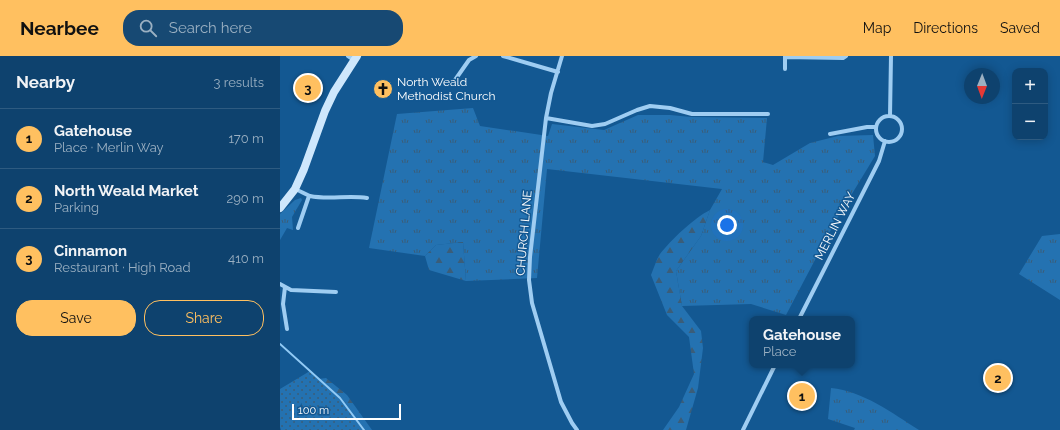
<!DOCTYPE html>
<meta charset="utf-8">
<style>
body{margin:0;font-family:Raleway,sans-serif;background:#174973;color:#f1f3f6}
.controls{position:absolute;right:12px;top:12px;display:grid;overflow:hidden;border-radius:8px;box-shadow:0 2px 10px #0003}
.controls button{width:36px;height:36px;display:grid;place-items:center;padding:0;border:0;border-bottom:1px solid #2e5b81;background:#0e426e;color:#f1f3f6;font:20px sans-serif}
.compass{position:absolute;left:684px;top:12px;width:36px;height:36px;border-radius:50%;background:#0e426e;box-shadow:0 2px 10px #0003;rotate:181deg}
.scale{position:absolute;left:12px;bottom:10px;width:109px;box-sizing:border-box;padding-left:4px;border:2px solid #fff;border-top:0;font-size:11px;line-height:14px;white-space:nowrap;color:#fff;-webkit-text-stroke:3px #135892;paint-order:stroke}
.you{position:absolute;left:447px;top:169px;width:14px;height:14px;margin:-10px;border:3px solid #fff;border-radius:50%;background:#1a73e8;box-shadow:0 0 0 6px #1a73e833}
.badge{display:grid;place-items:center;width:26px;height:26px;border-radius:50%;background:#ffc060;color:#111;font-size:13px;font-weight:700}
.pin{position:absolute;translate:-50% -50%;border:2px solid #fff;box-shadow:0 1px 4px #0006}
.popup{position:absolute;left:469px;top:260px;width:106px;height:52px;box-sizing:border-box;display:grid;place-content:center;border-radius:8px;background:#0e426e;filter:drop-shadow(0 1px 3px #0005);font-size:13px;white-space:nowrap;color:#9bb0c2}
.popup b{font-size:15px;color:#f1f3f6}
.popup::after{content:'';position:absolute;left:50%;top:100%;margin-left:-8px;border:8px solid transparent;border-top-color:#0e426e}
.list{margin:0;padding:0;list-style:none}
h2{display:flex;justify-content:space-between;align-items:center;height:52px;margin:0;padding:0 16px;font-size:17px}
h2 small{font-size:13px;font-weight:400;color:#9bb0c2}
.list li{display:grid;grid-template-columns:26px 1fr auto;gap:12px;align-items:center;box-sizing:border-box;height:60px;padding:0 16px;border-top:1px solid #2e5b81}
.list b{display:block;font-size:15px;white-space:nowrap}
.list p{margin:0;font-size:13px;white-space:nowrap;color:#9bb0c2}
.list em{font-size:13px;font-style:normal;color:#9bb0c2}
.actions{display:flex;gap:8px;padding:12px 16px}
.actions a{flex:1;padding:9px 0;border:1px solid #ffc060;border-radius:16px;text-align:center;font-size:14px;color:#ffc060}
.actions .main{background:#ffc060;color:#111}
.icon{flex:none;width:22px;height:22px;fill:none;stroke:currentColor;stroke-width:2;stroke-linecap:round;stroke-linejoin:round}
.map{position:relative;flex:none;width:780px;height:374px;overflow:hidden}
header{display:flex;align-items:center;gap:24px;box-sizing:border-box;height:56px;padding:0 20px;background:#ffc060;color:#111}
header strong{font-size:19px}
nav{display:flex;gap:22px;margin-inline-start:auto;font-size:14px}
.search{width:280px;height:36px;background:#174973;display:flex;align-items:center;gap:10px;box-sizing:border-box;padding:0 14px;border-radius:16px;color:#9bb0c2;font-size:15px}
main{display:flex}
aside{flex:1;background:#0e426e}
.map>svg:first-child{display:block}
.grass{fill:url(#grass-tufts)}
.forest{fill:url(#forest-firs)}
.garden{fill:url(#garden-dots)}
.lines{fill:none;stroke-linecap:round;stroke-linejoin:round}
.stream{stroke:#91caf5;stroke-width:2}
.minor{stroke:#9fcdf2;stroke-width:4}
.secondary{stroke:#cee7fc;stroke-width:8}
.labels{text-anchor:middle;stroke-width:3;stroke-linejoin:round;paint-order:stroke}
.poi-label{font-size:12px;fill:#fff;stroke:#135892;text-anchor:start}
.street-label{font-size:12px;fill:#fff;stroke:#135892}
</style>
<header>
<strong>Nearbee</strong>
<div class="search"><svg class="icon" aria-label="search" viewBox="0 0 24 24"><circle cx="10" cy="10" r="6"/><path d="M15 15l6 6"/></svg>Search here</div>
<nav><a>Map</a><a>Directions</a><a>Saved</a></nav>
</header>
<main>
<aside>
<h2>Nearby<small>3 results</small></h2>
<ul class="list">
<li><span class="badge">1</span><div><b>Gatehouse</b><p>Place · Merlin Way</p></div><em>170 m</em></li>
<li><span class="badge">2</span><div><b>North Weald Market</b><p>Parking</p></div><em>290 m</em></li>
<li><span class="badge">3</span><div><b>Cinnamon</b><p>Restaurant · High Road</p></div><em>410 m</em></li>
</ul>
<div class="actions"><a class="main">Save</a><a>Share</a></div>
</aside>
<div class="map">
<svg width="780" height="374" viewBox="0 0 780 374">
<defs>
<pattern id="grass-tufts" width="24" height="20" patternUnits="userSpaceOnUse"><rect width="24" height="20" fill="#2472b1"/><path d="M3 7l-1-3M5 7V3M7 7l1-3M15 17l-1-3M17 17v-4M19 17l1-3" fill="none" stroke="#3a5d79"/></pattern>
<pattern id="forest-firs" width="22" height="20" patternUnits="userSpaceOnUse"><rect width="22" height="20" fill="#2472b1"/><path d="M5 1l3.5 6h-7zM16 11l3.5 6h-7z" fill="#3a5d79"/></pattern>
<pattern id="garden-dots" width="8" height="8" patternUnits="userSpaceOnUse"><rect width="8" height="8" fill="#2472b1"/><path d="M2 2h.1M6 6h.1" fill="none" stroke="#3a5d79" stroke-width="1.8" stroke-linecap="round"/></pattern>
</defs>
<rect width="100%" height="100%" fill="#135892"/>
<path class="grass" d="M193,52L200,70L268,80L272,68L324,74L358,59H390L411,61L487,62L483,106L493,109L530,87L558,80L593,79L595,100L556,164L506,259L471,248L402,250L396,215L421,180L430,154L442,133L267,113L257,222L186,225L183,186L156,189L145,200L89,192L117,58Z
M21,142L22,144L12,161L13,174L7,172L0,184V158L15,144Z
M780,178V244L739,218L762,180Z
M551,332C583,335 612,357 639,374H574L575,372L548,363Z"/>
<path class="forest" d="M430,154L421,180L396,215L402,250L421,275L423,292L418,332L406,374H383L399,351L414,318L409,281L387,259L371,219C374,212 376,204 380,198C391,184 414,162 430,154Z
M183,186L186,225L149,214L145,200L156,189Z
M46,322L67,339L92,374H82L44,333L39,323Z"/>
<path class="garden" d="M30,315C47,331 77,351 84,374H1L0,371V333Z"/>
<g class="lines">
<path class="stream" d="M0,288L60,342L84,374"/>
<path class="minor" d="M68,0L74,4
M223,0L278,16
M282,0L271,37L266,62L250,201L249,224L252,247L281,346L292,367L297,374
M505,1L563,2L566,0
M505,13V0
M175,24L189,4L196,0
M610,60L611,0
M596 73a13 13 0 1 1 26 0a13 13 0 1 1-26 0Z
M266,62L312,70L325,68L357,54L370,50L390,52L412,58H488
M550,78L587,71H596
M15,133C20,135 25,138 30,140C48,144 68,139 87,142
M18,172L29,140
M0,228L11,234L56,236
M5,231L3,248L7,273
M519,263L599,105L605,85
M463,374L495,309"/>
<path class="secondary" d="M0,152L15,133L24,113L45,55L54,36L77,0"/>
</g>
<defs>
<g id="church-disc" transform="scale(1)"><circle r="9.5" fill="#ffc060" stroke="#135892"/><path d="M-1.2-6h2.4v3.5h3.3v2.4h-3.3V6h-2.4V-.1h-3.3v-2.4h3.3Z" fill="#111"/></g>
</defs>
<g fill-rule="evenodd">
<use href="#church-disc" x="103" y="33"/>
</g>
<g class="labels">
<g class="poi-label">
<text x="117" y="30">North Weald<tspan x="117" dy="14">Methodist Church</tspan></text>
</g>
<g class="street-label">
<text transform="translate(555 170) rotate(-63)" y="4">MERLIN WAY</text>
<text transform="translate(244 177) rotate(-85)" y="4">CHURCH LANE</text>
</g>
</g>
</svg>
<div class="controls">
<button>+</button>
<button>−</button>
</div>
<svg class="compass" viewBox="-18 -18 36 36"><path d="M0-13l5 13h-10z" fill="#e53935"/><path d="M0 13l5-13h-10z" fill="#9bb0c2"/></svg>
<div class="scale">100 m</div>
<div class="you"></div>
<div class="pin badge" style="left:522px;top:340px">1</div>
<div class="popup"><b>Gatehouse</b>Place</div>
<div class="pin badge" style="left:718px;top:322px">2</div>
<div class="pin badge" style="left:28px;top:32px">3</div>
</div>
</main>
